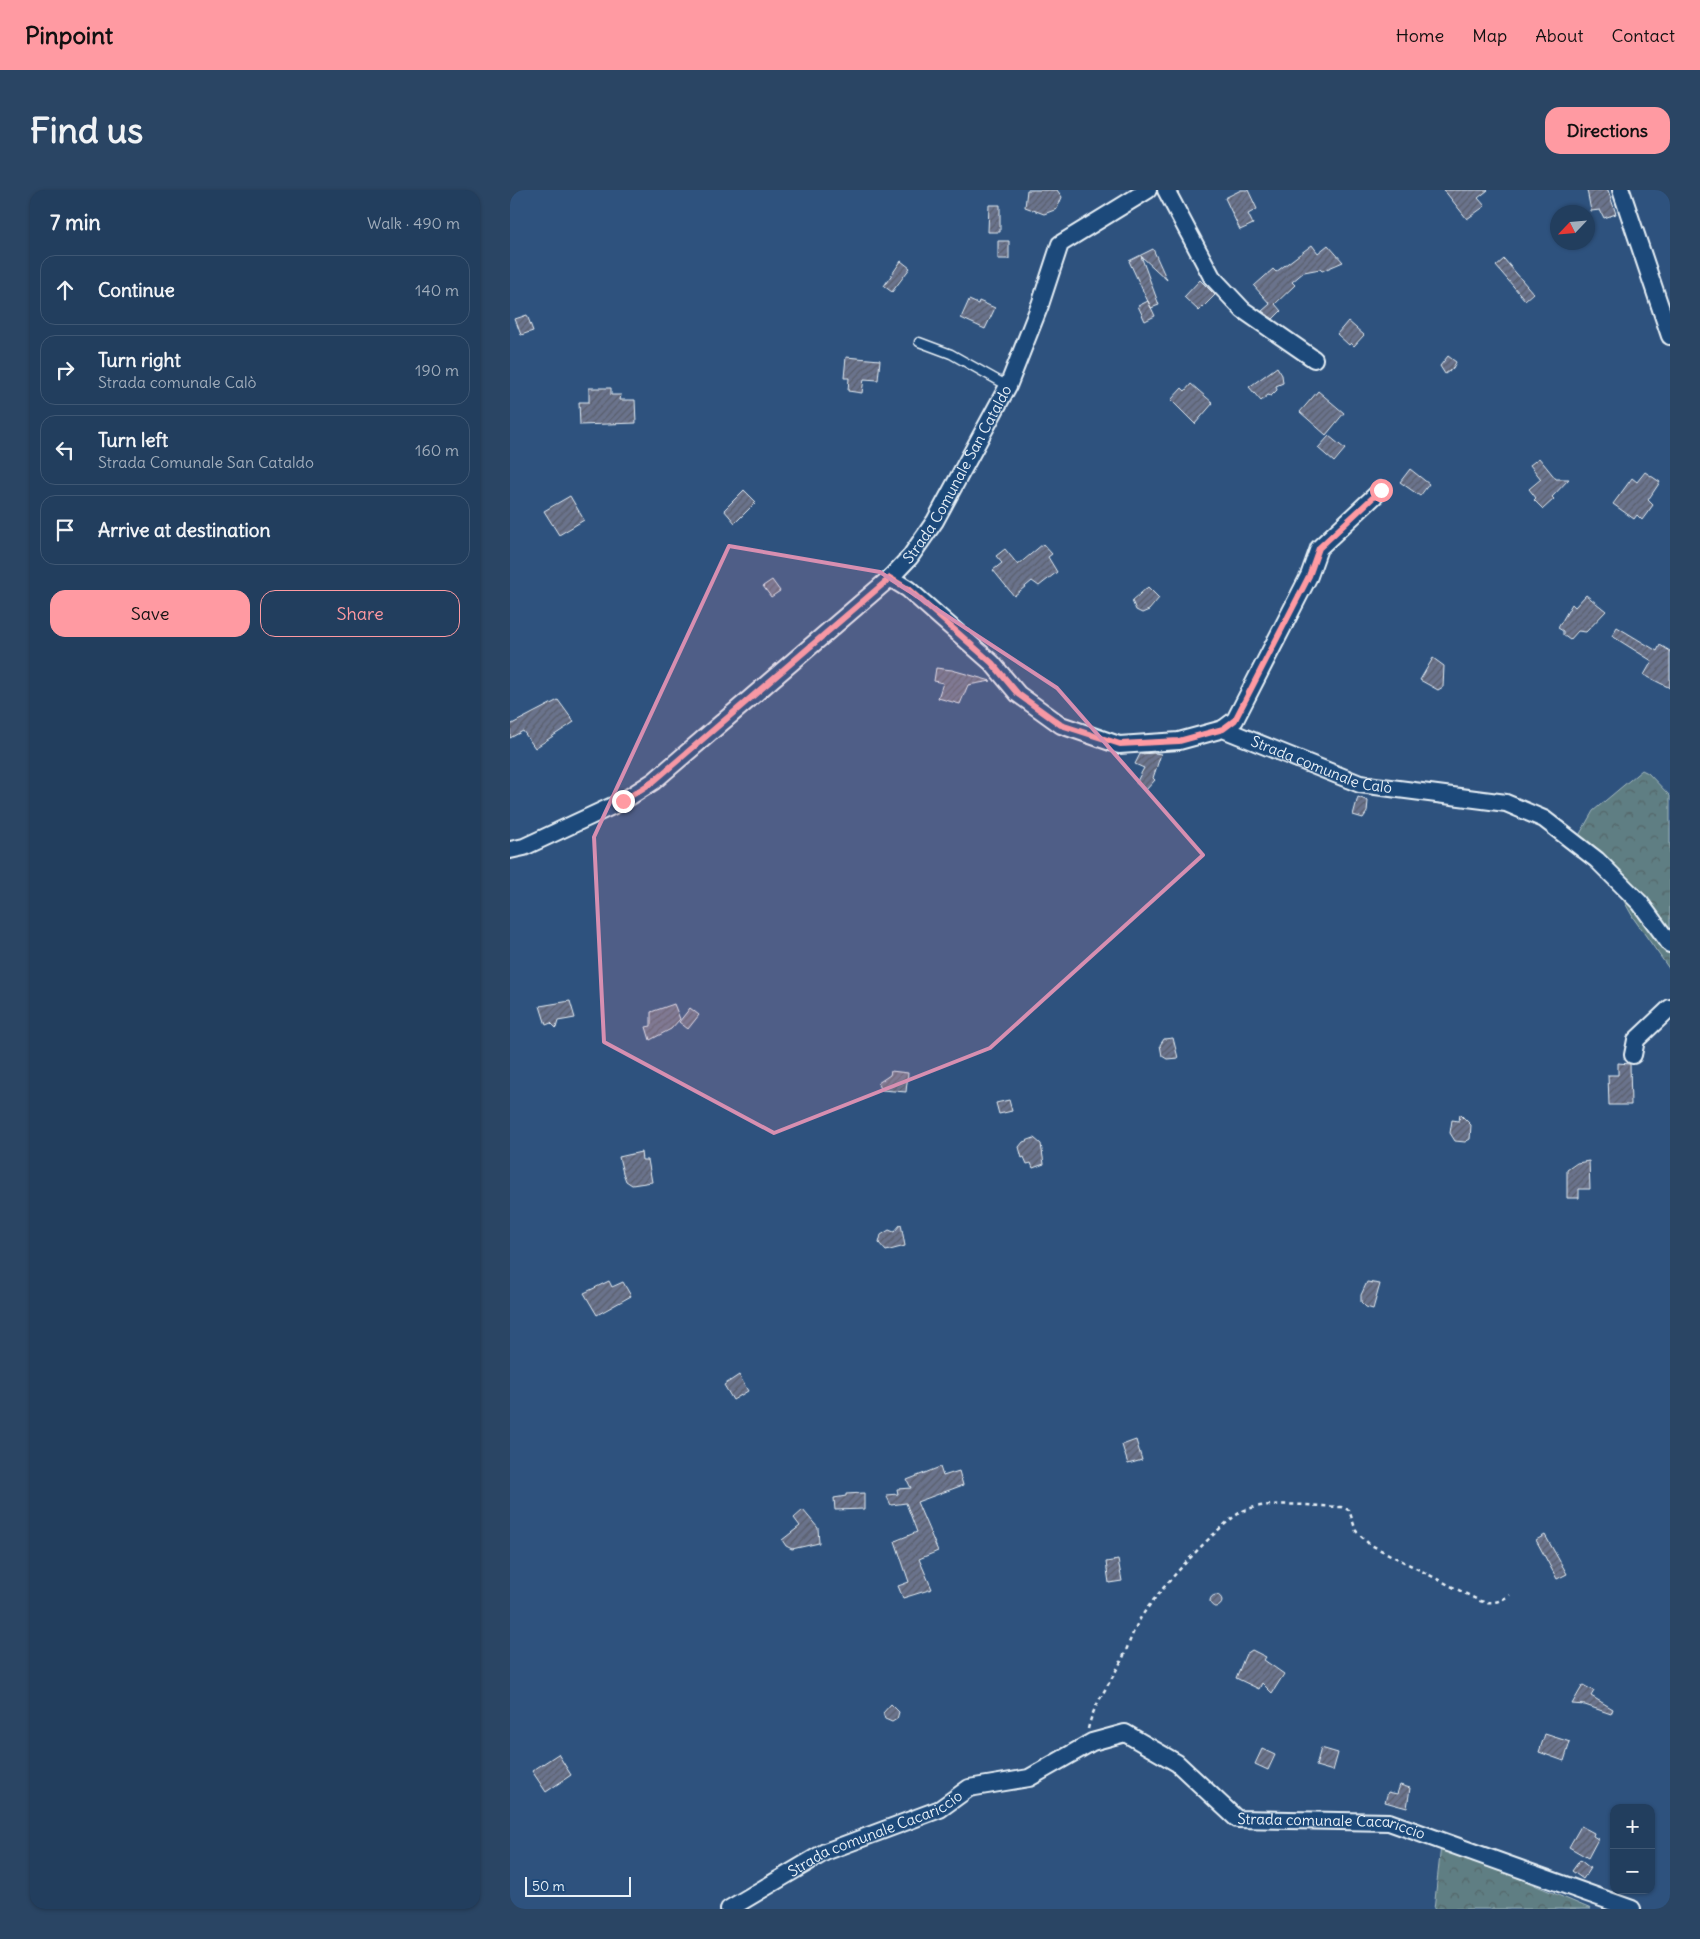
<!DOCTYPE html>
<meta charset="utf-8">
<style>
body{margin:0;font-family:Delius,sans-serif;background:#2a4564;color:#f1f3f6}
.controls{position:absolute;right:15px;bottom:15px;display:grid;overflow:hidden;border-radius:10px;box-shadow:0 1px 4px #0004}
.controls button{width:45px;height:45px;display:grid;place-items:center;padding:0;border:0;border-bottom:1px solid #3f5773;background:#223e5e;color:#f1f3f6;font:25px sans-serif}
.compass{position:absolute;left:1040px;top:15px;width:45px;height:45px;border-radius:50%;background:#223e5e;box-shadow:0 1px 4px #0004;rotate:244deg}
.scale{position:absolute;left:15px;bottom:12px;width:106px;box-sizing:border-box;padding-left:5px;border:2px solid #e8f1f8;border-top:0;font-size:14px;line-height:18px;white-space:nowrap;color:#e8f1f8;-webkit-text-stroke:4px #1f4a7a;paint-order:stroke}
.stop{position:absolute;width:15px;height:15px;margin:-11px;border:4px solid #ff9aa2;border-radius:50%;background:#fff}
.stop.end{background:#ff9aa2;border-color:#fff;box-shadow:0 1px 5px #0008}
.list{margin:0;padding:0;list-style:none}
h2{display:flex;justify-content:space-between;align-items:center;height:65px;margin:0;padding:0 20px;font-size:21px}
h2 small{font-size:16px;font-weight:400;color:#a2aebc}
.list li{display:grid;grid-template-columns:32px 1fr auto;gap:15px;align-items:center;box-sizing:border-box;height:70px;margin:0 10px 10px;padding:0 10px;border:1px solid #3f5773;border-radius:15px}
.list b{display:block;font-size:19px;white-space:nowrap}
.list p{margin:0;font-size:16px;white-space:nowrap;color:#a2aebc}
.list em{font-size:16px;font-style:normal;color:#a2aebc}
.actions{display:flex;gap:10px;padding:15px 20px}
.actions a{flex:1;padding:11px 0;border:1px solid #ff9aa2;border-radius:15px;text-align:center;font-size:18px;color:#ff9aa2}
.actions .main{background:#ff9aa2;color:#111}
.icon{flex:none;width:28px;height:28px;fill:none;stroke:currentColor;stroke-width:2;stroke-linecap:round;stroke-linejoin:round}
.map{position:relative;flex:none;width:1160px;height:1719px;overflow:hidden;border-radius:15px}
header{display:flex;align-items:center;gap:30px;box-sizing:border-box;height:70px;padding:0 25px;background:#ff9aa2;color:#111}
header strong{font-size:24px}
nav{display:flex;gap:28px;margin-inline-start:auto;font-size:18px}
.intro{display:flex;align-items:center;justify-content:space-between;box-sizing:border-box;height:120px;padding:0 30px}
h1{margin:0;font-size:35px}
.button{padding:12px 22px;border-radius:15px;background:#ff9aa2;color:#111;font-size:18px;font-weight:700}
main{display:flex;gap:30px;padding:0 30px}
aside{flex:1;background:#223e5e;border-radius:15px;box-shadow:0 1px 4px #0004}
.map>svg:first-child{display:block}
.forest{fill:url(#forest-crowns);stroke:#a4b8be}
.building{fill:url(#building-hatch);stroke:#e8f1f8}
.lines{fill:none;stroke-linecap:round;stroke-linejoin:round}
.service-casing{stroke:#e8f1f8;stroke-width:11}
.minor-casing{stroke:#e8f1f8;stroke-width:20}
.path{stroke:#e8f1f8;stroke-width:2.5;stroke-dasharray:4 4;stroke-linecap:butt}
.service{stroke:#1f4a7a;stroke-width:8}
.minor{stroke:#1f4a7a;stroke-width:16}
.route{stroke:#ff9aa2;stroke-width:6}
.marked{fill:#d78fb1;fill-opacity:0.2;stroke:#d78fb1;stroke-width:4;stroke-linejoin:round}
.labels{text-anchor:middle;stroke-width:5;stroke-linejoin:round;paint-order:stroke}
.street-label{font-size:15px;fill:#e8f1f8;stroke:#1f4a7a}
</style>
<header>
<strong>Pinpoint</strong>
<nav><a>Home</a><a>Map</a><a>About</a><a>Contact</a></nav>
</header>
<div class="intro"><h1>Find us</h1><a class="button">Directions</a></div>
<main>
<aside>
<h2>7 min<small>Walk · 490 m</small></h2>
<ul class="list">
<li><svg class="icon" aria-label="ahead" viewBox="0 0 24 24"><path d="M12 20V5M6 11l6-6 6 6"/></svg><div><b>Continue</b></div><em>140 m</em></li>
<li><svg class="icon" aria-label="right" viewBox="0 0 24 24"><path d="M7 20v-9h11M14 6l5 5-5 5"/></svg><div><b>Turn right</b><p>Strada comunale Calò</p></div><em>190 m</em></li>
<li><svg class="icon" aria-label="left" viewBox="0 0 24 24"><path d="M17 20v-9H6M10 6l-5 5 5 5"/></svg><div><b>Turn left</b><p>Strada Comunale San Cataldo</p></div><em>160 m</em></li>
<li><svg class="icon" aria-label="arrive" viewBox="0 0 24 24"><path d="M6 21V4h12l-3 4 3 4H6"/></svg><div><b>Arrive at destination</b></div></li>
</ul>
<div class="actions"><a class="main">Save</a><a>Share</a></div>
</aside>
<div class="map">
<svg width="1160" height="1719" viewBox="0 0 1160 1719">
<defs>
<pattern id="forest-crowns" width="20" height="18" patternUnits="userSpaceOnUse" patternTransform="scale(1.25)"><rect width="20" height="18" fill="#5f7e83"/><path d="M2 6a3 3 0 1 1 6 0M12 15a3 3 0 1 1 6 0" fill="none" stroke="#546669"/></pattern>
<pattern id="building-hatch" width="6" height="6" patternUnits="userSpaceOnUse" patternTransform="scale(1.25)"><rect width="6" height="6" fill="#6b738c"/><path d="M-1 1l2-2M0 6l6-6M5 7l2-2" fill="none" stroke="#585e6b"/></pattern>
</defs>
<rect width="100%" height="100%" fill="#2e527e"/>
<filter id="ink" filterUnits="userSpaceOnUse"><feTurbulence type="fractalNoise" baseFrequency=".02" numOctaves="2"/><feDisplacementMap in="SourceGraphic" scale="10" xChannelSelector="R" yChannelSelector="G"/><feConvolveMatrix kernelMatrix="1 2 1 2 8 2 1 2 1" color-interpolation-filters="sRGB"/></filter>
<g filter="url(#ink)">
<path class="forest" d="M1132,580L1138,583L1160,606V780L1124,729L1105,695L1063,656L1083,621Z
M931,1656L944,1661L1081,1719H924Z"/>
<path class="building" d="M517,0H547L552,7L547,19L534,24L515,17Z
M731,0H738L747,19L738,24L743,34L730,40L715,8Z
M934,0H978L968,8L975,16L957,29Z
M1077,0H1098L1106,24L1094,28L1090,20L1081,21Z
M479,15H490V42H478Z
M488,51H499V69H488Z
M802,55L808,63L818,55L833,72L812,81L810,79L794,82L782,92L785,95L765,114L771,121L763,129L752,121L760,114L744,96L763,79L766,82Z
M643,59L657,90L631,66L649,115L641,118L619,71Z
M994,69L1023,103L1015,110L986,76Z
M391,71L400,78L382,102L374,96Z
M690,90L705,105L689,121L674,107Z
M459,110L468,114L469,111L485,118L475,139L451,128Z
M638,111L645,126L635,131L628,116Z
M17,125L23,141L11,145L5,129Z
M838,131L854,145L844,156L841,153L839,155L827,144Z
M938,166L946,172L943,178L935,184L930,176Z
M336,167L370,170L368,190L354,189L352,203L338,201L339,188H334Z
M767,177L772,185L773,193L766,196L767,200L761,206L758,205L751,211L739,197Z
M681,194L703,213L685,234L661,210L672,198L675,201Z
M79,198H101V205H111L110,210H125L126,233L70,235L69,212H79Z
M808,201L834,223L816,245L790,222Z
M819,246L835,259L824,272L808,258Z
M1029,268L1046,289H1059L1042,307L1044,309L1033,319L1024,310L1026,308L1019,299L1031,289L1020,275Z
M900,279L919,294L910,306L890,292Z
M1135,282L1150,292L1138,310L1143,315L1132,330L1127,325L1124,329L1103,314L1122,288L1127,292Z
M234,300L246,312L225,333L214,320Z
M60,306L74,330L49,345L34,321Z
M533,354L542,364L538,367L547,382L529,396L522,391L504,406L483,380L492,373L486,366L495,359L508,375Z
M262,390L270,401L261,407L253,396Z
M638,397L649,408L639,420L632,423L626,420L622,411Z
M1076,405L1096,421L1076,442L1068,441L1060,450L1053,445V441L1048,438L1062,414L1065,417Z
M1107,437L1147,461L1150,455L1160,461V498L1134,485L1142,471L1102,446Z
M923,468L934,476L933,497L928,500L910,490Z
M426,478L442,480L481,491L458,495L450,514L428,508L433,493L424,491Z
M48,510L64,532L25,558L13,541L0,548V535Z
M645,563L651,564L643,588L645,590L636,600L626,593L634,578L625,574L630,564Z
M848,607L858,611L857,622L853,628L843,625Z
M60,811L65,828L48,831L46,838L41,833L36,835L30,816Z
M164,814L170,829L161,839L140,850L136,837L141,836V822Z
M180,818L189,825L178,839L169,832Z
M663,848L668,868L657,869L652,866L650,855L654,849Z
M1108,873L1120,874L1121,915H1099L1098,885H1108Z
M381,881L398,883L396,902L372,900L368,893L380,885Z
M499,910L502,921L489,924L486,913Z
M950,924L961,935L960,949L955,952L945,951L940,943L942,930L949,931Z
M524,948L531,954L534,974L523,978L521,973L517,974L514,967L512,968L509,957L513,952Z
M131,962L132,970H138L142,992L122,995L116,991L113,983L109,967Z
M1079,971L1080,999H1069V1008H1057V980L1067,973Z
M391,1034L395,1056L376,1061L369,1053L371,1045L379,1040L384,1042Z
M99,1091L102,1097L113,1092L121,1106L87,1125L74,1103Z
M857,1092L870,1094L863,1119L856,1117L851,1112V1105Z
M229,1185L238,1201L223,1210L214,1195Z
M626,1250L632,1270L618,1274L612,1255Z
M430,1277L433,1286L449,1281L453,1295L407,1312L428,1361L409,1369L422,1399L393,1408L388,1396L399,1392L385,1351L407,1342L396,1313L381,1315L376,1305L388,1304L387,1299L401,1298L397,1290Z
M354,1303V1319L325,1320L324,1308L336,1306V1304Z
M293,1320L308,1338L309,1353L282,1359L276,1356L272,1350L290,1336L284,1328Z
M1035,1345L1057,1384L1047,1389L1026,1350Z
M608,1370L612,1391L599,1393L596,1372Z
M700 1411a6 6 0 1 1 12 0a6 6 0 1 1-12 0Z
M742,1460L756,1467L754,1470L774,1484L762,1503L752,1493L749,1499L726,1488L736,1464Z
M1073,1495L1084,1501L1081,1506L1103,1519L1101,1524L1075,1515L1062,1514Z
M381,1514L389,1522L387,1529L382,1532L375,1529L373,1523Z
M1035,1544L1060,1552L1054,1571L1029,1562Z
M811,1558L828,1563L823,1581L806,1576Z
M752,1559L765,1565L758,1580L745,1574Z
M48,1564L61,1585L36,1602L22,1581Z
M890,1595L900,1598L897,1618L875,1612L878,1602L887,1604Z
M1071,1636L1084,1643L1083,1646L1088,1649L1078,1668L1059,1657Z
M1070,1670L1080,1678L1073,1689L1062,1681Z"/>
<g class="lines">
<g class="service-casing">
<path id="service" d="M409,152L441,164L498,196"/>
</g>
<g class="minor-casing">
<g id="minor">
<path d="M656,0L702,87L733,120L804,169"/>
<path d="M1111,0L1160,146"/>
<path id="s1" d="M380,388L398,399L482,473L508,504L551,535L609,555L669,551L713,539L850,594L996,613L1034,629L1087,670L1130,713L1160,754"/>
<path d="M713,539L725,530L799,386L809,358L871,300"/>
<path id="s2" d="M0,660L14,657L113,611L144,591L380,388L400,367L425,331L498,196L530,115L550,54L638,0"/>
<path d="M1123,865L1126,850L1160,818"/>
<path id="s3" d="M219,1719L315,1662L430,1619L459,1598L519,1588L582,1552L615,1543L667,1573L727,1629L879,1632L1122,1719"/>
</g>
</g>
<path class="path" d="M578,1539C583,1516 597,1498 608,1477C617,1462 621,1444 630,1429C644,1405 709,1333 733,1321C756,1310 804,1316 831,1317L839,1320L846,1341L859,1354L970,1411C983,1414 989,1412 1000,1405"/>
<use href="#service" class="service"/>
<use href="#minor" class="minor"/>
</g>
</g>
<g class="lines" filter="url(#ink)">
<path class="route" d="M113,611L144,591L380,388L398,399L482,473L508,504L551,535L610,554L669,551L713,539L725,530L799,386L809,358L871,300"/>
</g>
<path class="marked" d="M219,356L370,382L547,498L693,665L480,858L264,943L94,852L84,647Z"/>
<g class="labels">
<g class="street-label">
<text dy="5" stroke="none"><textPath href="#s2" startOffset="596">Strada Comunale San Cataldo</textPath></text>
<text dy="5" stroke="none"><textPath href="#s1" startOffset="499">Strada comunale Calò</textPath></text>
<text dy="5" stroke="none"><textPath href="#s3" startOffset="675">Strada comunale Cacariccio</textPath></text>
<text dy="5" stroke="none"><textPath href="#s3" startOffset="165">Strada comunale Cacariccio</textPath></text>
</g>
</g>
</svg>
<div class="controls">
<button>+</button>
<button>−</button>
</div>
<svg class="compass" viewBox="-18 -18 36 36"><path d="M0-13l5 13h-10z" fill="#e53935"/><path d="M0 13l5-13h-10z" fill="#a2aebc"/></svg>
<div class="scale">50 m</div>
<div class="stop" style="left:871px;top:300px"></div>
<div class="stop end" style="left:113px;top:611px"></div>
</div>
</main>
